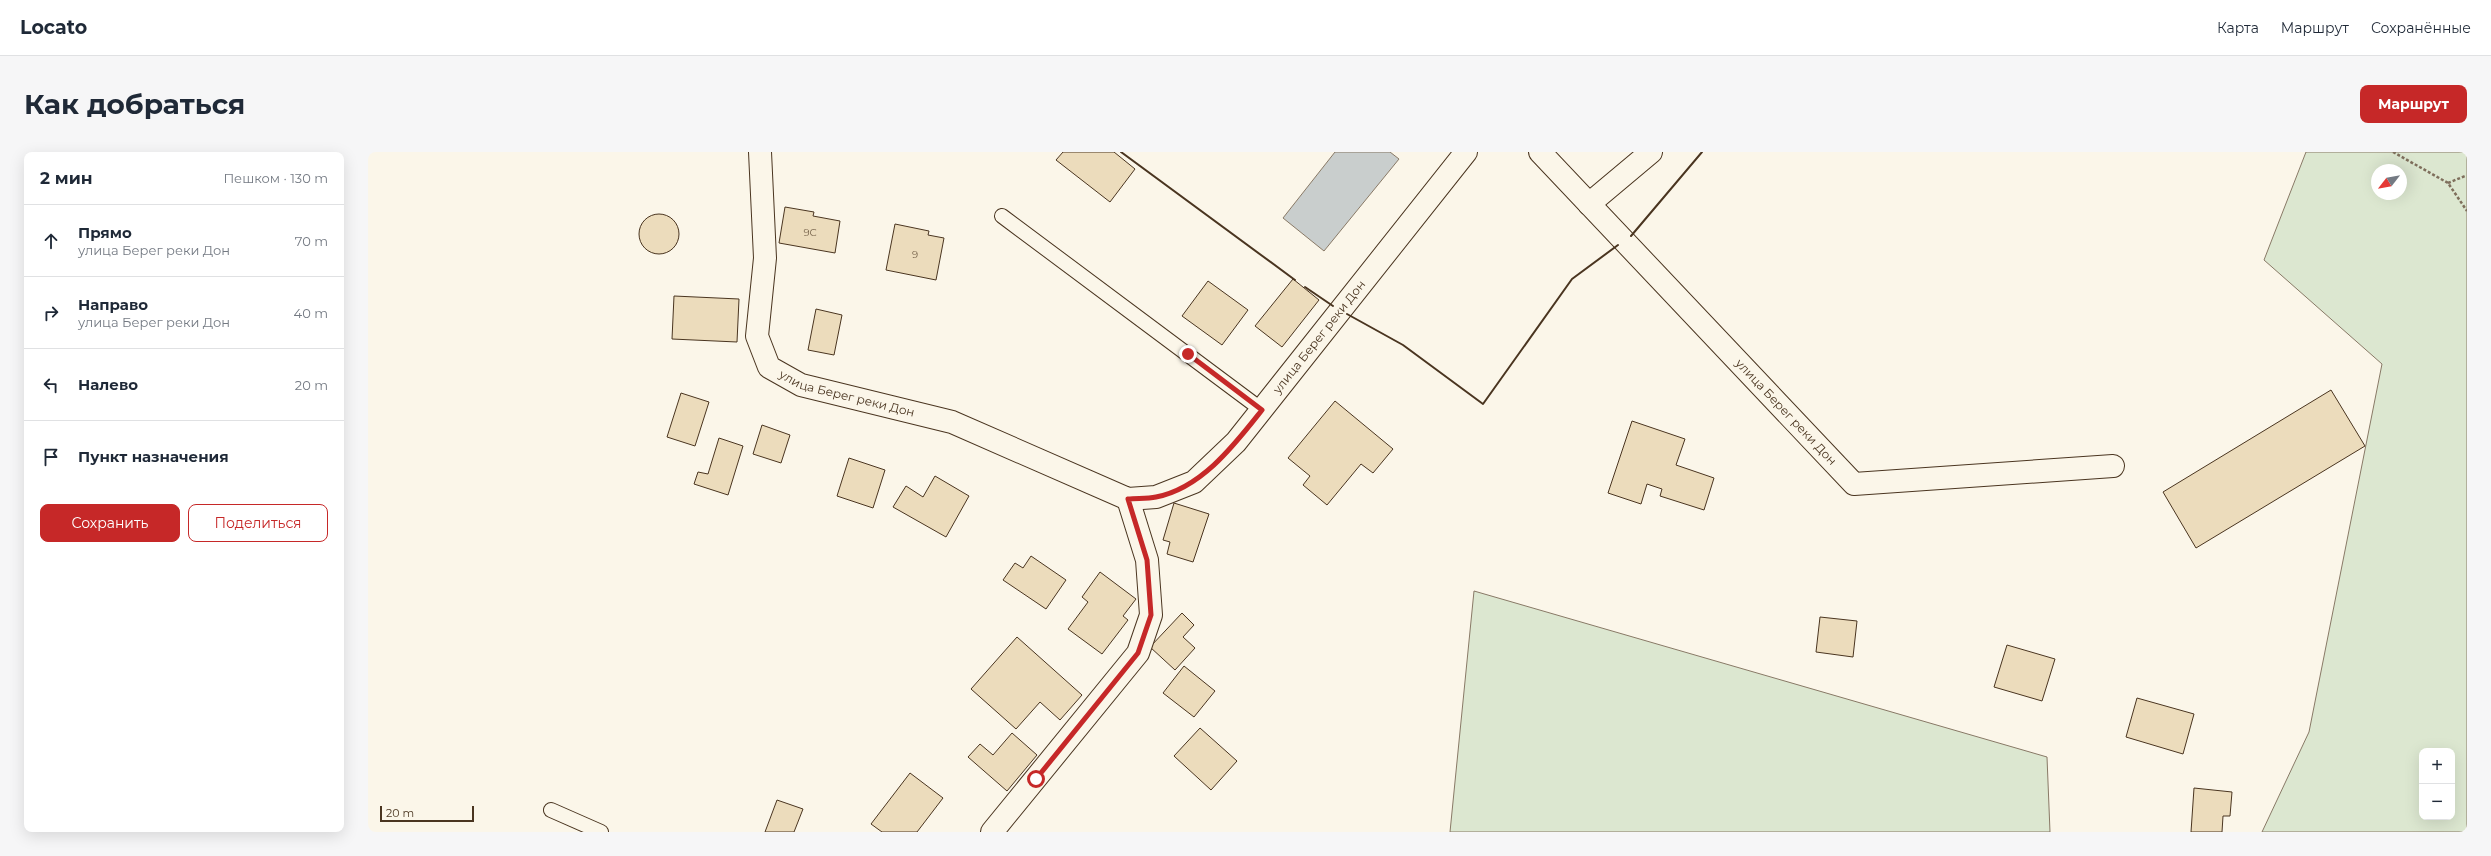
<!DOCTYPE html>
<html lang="ru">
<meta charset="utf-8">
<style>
body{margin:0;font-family:Montserrat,sans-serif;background:#f6f6f7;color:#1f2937}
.controls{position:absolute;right:12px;bottom:12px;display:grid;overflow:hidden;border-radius:8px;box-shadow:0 4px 16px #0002}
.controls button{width:36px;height:36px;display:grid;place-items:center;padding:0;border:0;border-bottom:1px solid #e0e1e3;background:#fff;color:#1f2937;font:20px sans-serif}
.compass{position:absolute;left:2003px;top:12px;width:36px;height:36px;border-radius:50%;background:#fff;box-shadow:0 4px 16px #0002;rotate:239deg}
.scale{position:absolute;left:12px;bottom:10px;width:94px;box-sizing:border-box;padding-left:4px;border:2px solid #4a3520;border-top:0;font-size:11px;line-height:14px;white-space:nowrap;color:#4a3520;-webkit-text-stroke:3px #fbf6e9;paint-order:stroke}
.stop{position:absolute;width:12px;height:12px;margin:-9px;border:3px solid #c62828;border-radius:50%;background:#fff}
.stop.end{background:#c62828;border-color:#fff;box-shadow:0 1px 4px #0008}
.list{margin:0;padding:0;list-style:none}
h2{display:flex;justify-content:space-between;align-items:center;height:52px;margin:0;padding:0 16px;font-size:17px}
h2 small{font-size:13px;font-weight:400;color:#747a83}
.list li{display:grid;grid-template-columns:26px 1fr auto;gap:12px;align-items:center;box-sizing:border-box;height:72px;padding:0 16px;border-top:1px solid #e0e1e3}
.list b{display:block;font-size:15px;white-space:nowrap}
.list p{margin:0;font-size:13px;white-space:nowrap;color:#747a83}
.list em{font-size:13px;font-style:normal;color:#747a83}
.actions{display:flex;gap:8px;padding:12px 16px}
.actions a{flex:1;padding:9px 0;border:1px solid #c62828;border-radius:8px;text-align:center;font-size:14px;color:#c62828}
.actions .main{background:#c62828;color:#fff}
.icon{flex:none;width:22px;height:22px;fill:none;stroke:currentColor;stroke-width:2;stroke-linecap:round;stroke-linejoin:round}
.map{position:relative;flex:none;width:2099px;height:680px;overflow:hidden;border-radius:8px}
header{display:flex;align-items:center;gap:24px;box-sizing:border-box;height:56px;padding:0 20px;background:#fff;border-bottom:1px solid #e0e1e3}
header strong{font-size:19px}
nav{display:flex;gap:22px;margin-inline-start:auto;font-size:14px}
.intro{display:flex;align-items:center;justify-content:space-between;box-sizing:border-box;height:96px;padding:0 24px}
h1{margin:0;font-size:28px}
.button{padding:10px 18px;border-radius:8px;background:#c62828;color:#fff;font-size:14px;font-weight:700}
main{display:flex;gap:24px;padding:0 24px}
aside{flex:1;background:#fff;border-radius:8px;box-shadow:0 4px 16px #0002}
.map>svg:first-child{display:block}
.green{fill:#dce7d0;stroke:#887966;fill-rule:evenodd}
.water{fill:#c9cecd;stroke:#887966}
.building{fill:#ecdcbc;stroke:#4a3520}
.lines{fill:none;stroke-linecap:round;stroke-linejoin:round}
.service-casing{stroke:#4a3520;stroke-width:16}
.minor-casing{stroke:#4a3520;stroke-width:24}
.path{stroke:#7f6f5c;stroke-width:2.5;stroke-dasharray:3 2;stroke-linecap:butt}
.service{stroke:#fbf6e9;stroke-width:14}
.minor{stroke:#fbf6e9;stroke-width:22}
.wall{stroke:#4a3520;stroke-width:2}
.route{stroke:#c62828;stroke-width:5}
.labels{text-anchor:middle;stroke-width:3;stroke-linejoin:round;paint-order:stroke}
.number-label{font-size:10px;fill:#725f47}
.street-label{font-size:12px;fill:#4a3520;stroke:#fbf6e9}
</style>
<header>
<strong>Locato</strong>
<nav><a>Карта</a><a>Маршрут</a><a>Сохранённые</a></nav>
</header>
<div class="intro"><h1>Как добраться</h1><a class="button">Маршрут</a></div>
<main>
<aside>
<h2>2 мин<small>Пешком · 130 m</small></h2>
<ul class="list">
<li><svg class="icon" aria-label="ahead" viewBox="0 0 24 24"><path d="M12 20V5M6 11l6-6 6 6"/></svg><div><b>Прямо</b><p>улица Берег реки Дон</p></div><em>70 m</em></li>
<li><svg class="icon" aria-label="right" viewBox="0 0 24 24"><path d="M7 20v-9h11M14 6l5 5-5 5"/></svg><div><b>Направо</b><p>улица Берег реки Дон</p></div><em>40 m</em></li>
<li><svg class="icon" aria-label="left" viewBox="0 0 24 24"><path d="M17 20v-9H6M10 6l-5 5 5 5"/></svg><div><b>Налево</b></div><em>20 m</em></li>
<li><svg class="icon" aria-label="arrive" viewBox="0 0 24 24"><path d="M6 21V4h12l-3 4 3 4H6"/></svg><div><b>Пункт назначения</b></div></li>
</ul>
<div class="actions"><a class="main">Сохранить</a><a>Поделиться</a></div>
</aside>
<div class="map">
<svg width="2099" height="680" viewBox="0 0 2099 680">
<rect width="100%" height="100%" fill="#fbf6e9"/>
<path class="green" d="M1938,0H2099V680H1894L1941,580L2014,212L1896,108ZM2009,18H2033V42H2009ZM2054,599H2084V665H2054Z
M1106,439L1679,605L1682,680H1082Z"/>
<path class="water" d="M967,0H1022L1031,7L956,99L915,66Z"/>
<path class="building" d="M695,0H746L767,17L742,50L688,8Z
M417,55L446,60L445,64L472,69L467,101L411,91Z
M271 82a20 20 0 1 1 40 0a20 20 0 1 1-40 0Z
M527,72L561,79L560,83L576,86L568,128L518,118Z
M925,127L951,148L914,195L887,174Z
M840,129L880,158L854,193L814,164Z
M306,144L371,147L369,190L304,187Z
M448,157L474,163L466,203L440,198Z
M1963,238L1997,294L1828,396L1795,340Z
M313,241L341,250L327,294L299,285Z
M967,249L1025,297L1005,321L993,312L959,353L935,333L942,324L920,306Z
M1264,269L1317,287L1308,313L1346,326L1336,358L1292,344L1294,337L1279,332L1273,352L1240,341Z
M394,273L422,283L413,311L385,302Z
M351,286L375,294L360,343L326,332L330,320L340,322Z
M481,306L517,318L505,356L469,344Z
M567,324L601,344L578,385L525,355L538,334L555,345Z
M806,351L841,362L825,410L799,402L802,390L795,388Z
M663,404L698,428L678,457L635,428L647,411L655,416Z
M732,420L768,447L755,464L760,468L734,502L700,477L720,450L714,445Z
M814,461L826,473L815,485L827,496L807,518L782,495Z
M1452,465L1489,469L1485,505L1448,500Z
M649,485L714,543L692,568L672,550L648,577L603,537Z
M1639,493L1687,507L1674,549L1626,535Z
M816,514L847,539L826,565L795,541Z
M1769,546L1826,562L1815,602L1758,585Z
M832,576L869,609L843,638L806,604Z
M644,581L669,603L639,639L600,605L612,592L625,603Z
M542,621L575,646L549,680H514L503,672Z
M1826,636L1864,640L1862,664H1855L1854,680H1823Z
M409,648L435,657L426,680H397Z"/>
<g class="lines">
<g class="service-casing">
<path id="service" d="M634,64L894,258
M183,658L233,680"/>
</g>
<g class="minor-casing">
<g id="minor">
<path id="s1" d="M392,0L397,106L389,184L401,215L433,233L584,270L760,347L788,345L826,330L868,290L1098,0"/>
<path id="s2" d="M1172,0L1486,332L1745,314"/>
<path d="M1221,52L1283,0"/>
<path d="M624,680L770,501L783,463L779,408L760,347"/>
</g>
</g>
<path class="path" d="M2025,0L2080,31L2099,59
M2080,31L2097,24"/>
<use href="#service" class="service"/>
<use href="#minor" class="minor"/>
<path class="wall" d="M753,0L927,128
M1263,84L1334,0
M937,135L965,154
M979,162L1035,193L1115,252L1204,127L1250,93"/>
</g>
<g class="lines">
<path class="route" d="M668,627L770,501L783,463L779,408L760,347C769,346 779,347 788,345C834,336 867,292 894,258L820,202"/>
</g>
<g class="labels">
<g class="number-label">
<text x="442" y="84">9С</text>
<text x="547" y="106">9</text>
</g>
<g class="street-label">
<text dy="4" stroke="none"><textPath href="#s1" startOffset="863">улица Берег реки Дон</textPath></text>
<text dy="4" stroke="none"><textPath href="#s1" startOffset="301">улица Берег реки Дон</textPath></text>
<text dy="4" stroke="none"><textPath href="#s2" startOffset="358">улица Берег реки Дон</textPath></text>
</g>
</g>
</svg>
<div class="controls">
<button>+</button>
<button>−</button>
</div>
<svg class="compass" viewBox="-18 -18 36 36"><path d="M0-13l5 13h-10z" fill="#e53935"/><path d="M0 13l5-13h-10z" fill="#747a83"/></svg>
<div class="scale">20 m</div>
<div class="stop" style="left:668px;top:627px"></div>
<div class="stop end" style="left:820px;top:202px"></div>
</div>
</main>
